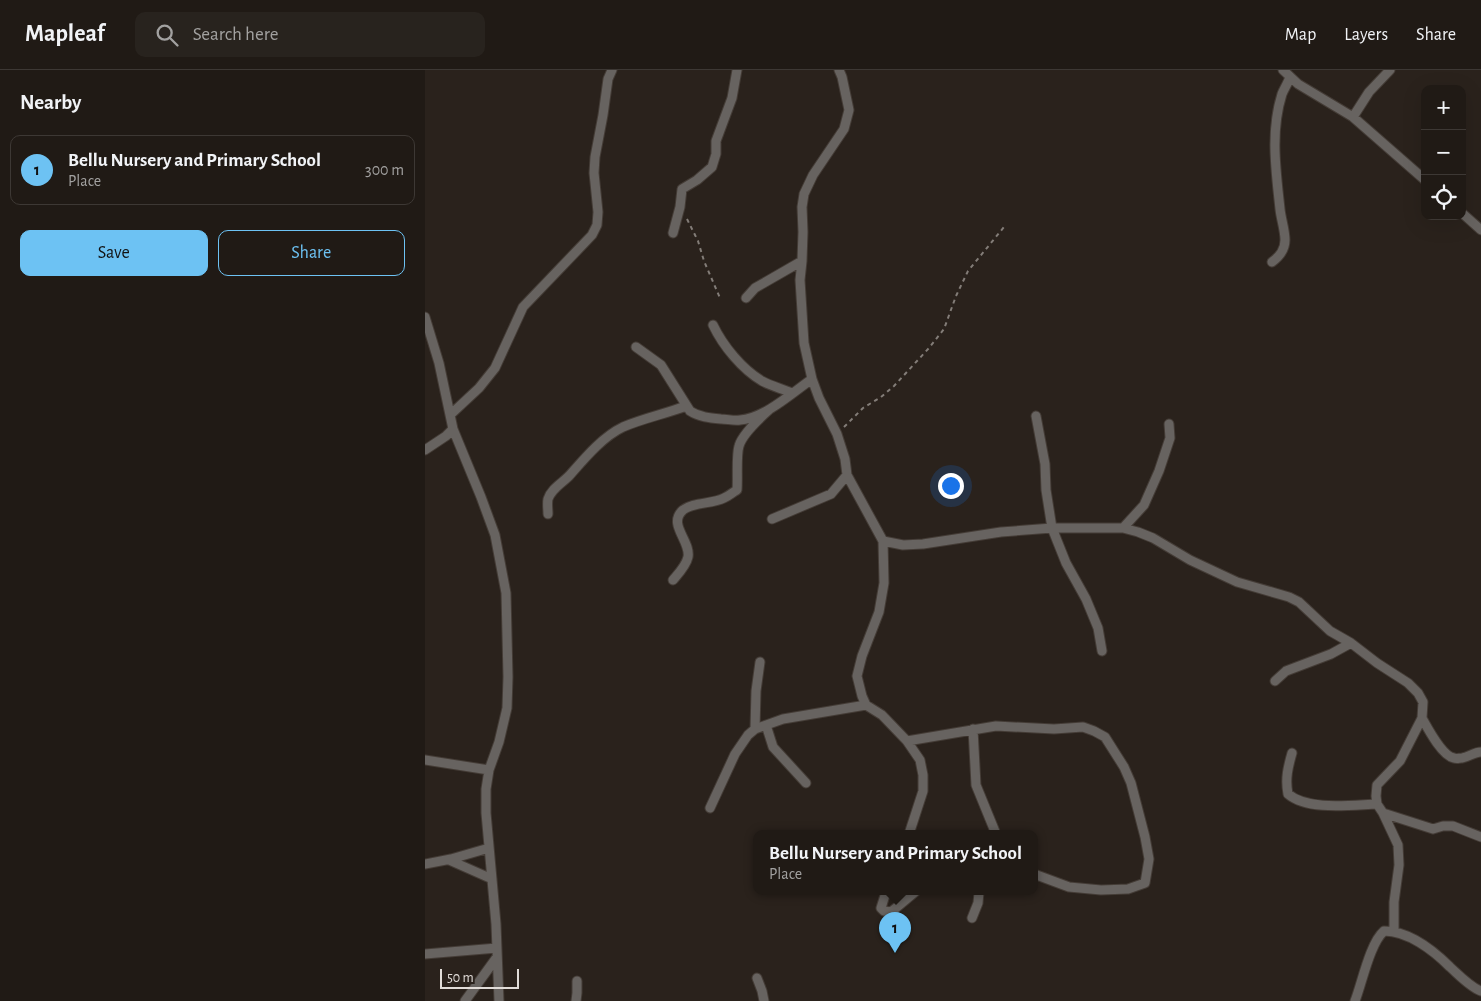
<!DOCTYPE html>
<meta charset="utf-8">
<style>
body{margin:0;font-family:"Alegreya Sans",sans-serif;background:#28231e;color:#f1f3f6}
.controls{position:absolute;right:15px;top:15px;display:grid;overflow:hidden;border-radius:10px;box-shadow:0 5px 20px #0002}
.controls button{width:45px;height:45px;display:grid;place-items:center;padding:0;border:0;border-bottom:1px solid #3d3834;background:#201a15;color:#f1f3f6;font:25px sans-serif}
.scale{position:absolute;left:15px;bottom:12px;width:79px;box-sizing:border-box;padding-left:5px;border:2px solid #e1dcd8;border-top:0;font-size:14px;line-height:18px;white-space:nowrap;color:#e1dcd8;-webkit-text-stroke:4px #2a221c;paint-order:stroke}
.you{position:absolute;left:525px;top:415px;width:18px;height:18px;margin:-12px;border:4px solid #fff;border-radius:50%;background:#1a73e8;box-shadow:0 0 0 8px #1a73e833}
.badge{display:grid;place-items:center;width:32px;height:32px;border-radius:50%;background:#6dc2f3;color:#111;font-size:16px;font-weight:700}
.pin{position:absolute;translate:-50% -41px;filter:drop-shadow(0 1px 2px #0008)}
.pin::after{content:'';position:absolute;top:26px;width:18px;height:15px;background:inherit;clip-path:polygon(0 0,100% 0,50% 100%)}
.popup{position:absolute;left:328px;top:760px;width:285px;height:65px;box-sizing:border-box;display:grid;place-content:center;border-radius:10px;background:#201a15;filter:drop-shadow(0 1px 4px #0005);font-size:16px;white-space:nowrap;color:#a2a1a0}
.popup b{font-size:19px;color:#f1f3f6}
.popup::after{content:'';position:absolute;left:50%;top:100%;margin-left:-10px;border:10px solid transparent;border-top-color:#201a15}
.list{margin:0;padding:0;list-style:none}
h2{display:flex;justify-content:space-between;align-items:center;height:65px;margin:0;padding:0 20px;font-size:21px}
h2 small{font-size:16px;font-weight:400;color:#a2a1a0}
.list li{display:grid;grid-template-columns:32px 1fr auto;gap:15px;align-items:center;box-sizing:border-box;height:70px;margin:0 10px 10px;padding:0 10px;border:1px solid #3d3834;border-radius:10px}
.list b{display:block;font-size:19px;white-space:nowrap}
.list p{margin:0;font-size:16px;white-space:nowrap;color:#a2a1a0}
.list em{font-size:16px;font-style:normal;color:#a2a1a0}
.actions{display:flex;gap:10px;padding:15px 20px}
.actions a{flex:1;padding:11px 0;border:1px solid #6dc2f3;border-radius:10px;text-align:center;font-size:18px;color:#6dc2f3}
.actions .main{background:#6dc2f3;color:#111}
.icon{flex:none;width:28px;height:28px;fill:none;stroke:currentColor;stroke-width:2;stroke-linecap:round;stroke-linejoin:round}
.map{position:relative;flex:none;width:1056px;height:931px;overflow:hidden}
header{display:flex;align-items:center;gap:30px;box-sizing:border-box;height:70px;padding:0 25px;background:#201a15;border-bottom:1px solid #3d3834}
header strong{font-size:24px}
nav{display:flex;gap:28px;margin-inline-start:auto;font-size:18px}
.search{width:350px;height:45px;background:#28231e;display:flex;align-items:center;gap:12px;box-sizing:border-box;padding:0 18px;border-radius:10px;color:#a2a1a0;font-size:19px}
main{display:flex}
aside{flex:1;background:#201a15}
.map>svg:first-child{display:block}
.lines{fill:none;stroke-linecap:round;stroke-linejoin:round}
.street-casing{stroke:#443c36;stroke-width:11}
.path{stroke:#837d78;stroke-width:2;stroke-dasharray:4 4;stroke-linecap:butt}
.street{stroke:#676360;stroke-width:9}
</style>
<header>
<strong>Mapleaf</strong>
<div class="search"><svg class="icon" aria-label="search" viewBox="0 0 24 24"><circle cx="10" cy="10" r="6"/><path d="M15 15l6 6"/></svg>Search here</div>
<nav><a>Map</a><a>Layers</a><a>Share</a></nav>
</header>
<main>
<aside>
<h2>Nearby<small></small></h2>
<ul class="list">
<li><span class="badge">1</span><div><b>Bellu Nursery and Primary School</b><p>Place</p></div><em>300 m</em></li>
</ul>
<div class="actions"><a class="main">Save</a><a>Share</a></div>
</aside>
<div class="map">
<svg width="1056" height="931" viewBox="0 0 1056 931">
<rect width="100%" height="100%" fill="#2a221c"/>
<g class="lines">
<g class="street-casing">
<path id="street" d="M414,0L417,7L424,40L419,59L388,105L379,124L377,137L378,162L377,191L375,210L379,273L387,309L394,328L412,364L420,389L422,405L458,471L459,513L454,542L437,586L432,606L437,626L441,635L457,645L482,671L495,690L498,705V721L484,764
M858,0L873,14L928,47L1000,110
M928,47L944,22L965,0
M1037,143L1056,160
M248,163L255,137L257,119L272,110L287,97L291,84V71L307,28L312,0
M847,192C855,186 860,180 860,170C860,160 856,149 855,139C851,101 845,62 857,24C859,19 863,13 865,7
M321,228L330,218L377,191
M0,247L14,293L28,359L56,427L70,465L81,523L83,607L82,638L74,672L64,700L61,719V743L71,854L74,931
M288,255C298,276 317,299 337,311C346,316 358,319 367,323
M211,277L236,295L265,341C274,347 285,348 296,349C302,349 309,351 315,350C340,348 367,323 387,309
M25,345L54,318L70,298L98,237L167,165L172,155L173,142L169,103L170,87L178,45L183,9L187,0
M611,346L620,394L621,420L627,458L641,493L661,529L673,558L677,581
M0,380L21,366L28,359
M123,444C123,439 122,434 123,429C126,419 137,413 144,406C159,389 177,367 198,357C219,348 240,344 261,336
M347,449L406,424L422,405
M698,458L719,435L734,401L745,368L744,354
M458,471L478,475L498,474L576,462L627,458H698L713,462L728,468L765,490L812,512L864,527L874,532L905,561L926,573L952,593L983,613L993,623L998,632L997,648L975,691L952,715L951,726L952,734L958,743L973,775L974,795L969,832V861
M248,510C253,504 261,496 263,487C266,471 242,454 258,440C268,432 288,434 299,428C304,426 308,422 312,420C313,408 311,386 314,376C317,365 336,347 345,339
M850,611L861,601L906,584L926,573
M997,648C1002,657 1017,686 1029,688C1032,689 1034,688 1037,688C1044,687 1049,682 1056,682
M341,655L348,677L381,713
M330,659L331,621L335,592
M548,659L551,715L571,764
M482,671L571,656L629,659L658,657L669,661L680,667L699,697L706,713L720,767L724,789L720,813L703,819L676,820L644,817L609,804
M867,683C863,697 860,709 863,724C883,741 926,735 952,734
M0,690L64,700
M285,738L310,684L323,665L330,659L358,649L441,635
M958,743L1008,759L1018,756H1028L1056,767
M24,790L67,809
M0,794L26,789L64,778
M461,822L456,838L459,841L466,842L490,822
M547,848L553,833L554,822
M0,884L72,878
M332,908L337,921L339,931
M40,931L72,887
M151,931L152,923V911
M930,931C937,913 945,873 959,861C983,861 1008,880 1025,897C1034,905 1045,917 1056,921"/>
</g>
<path class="path" d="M262,149L273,171L279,191L295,228
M419,357L438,338L456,327L469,316L504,278L519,259L531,226L543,201L579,157"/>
<use href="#street" class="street"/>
</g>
</svg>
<div class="controls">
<button>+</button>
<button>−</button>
<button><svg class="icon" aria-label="locate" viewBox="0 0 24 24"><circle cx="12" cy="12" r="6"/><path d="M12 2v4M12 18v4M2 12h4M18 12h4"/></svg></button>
</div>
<div class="scale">50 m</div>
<div class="you"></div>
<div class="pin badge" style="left:470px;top:883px">1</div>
<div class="popup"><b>Bellu Nursery and Primary School</b>Place</div>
</div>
</main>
